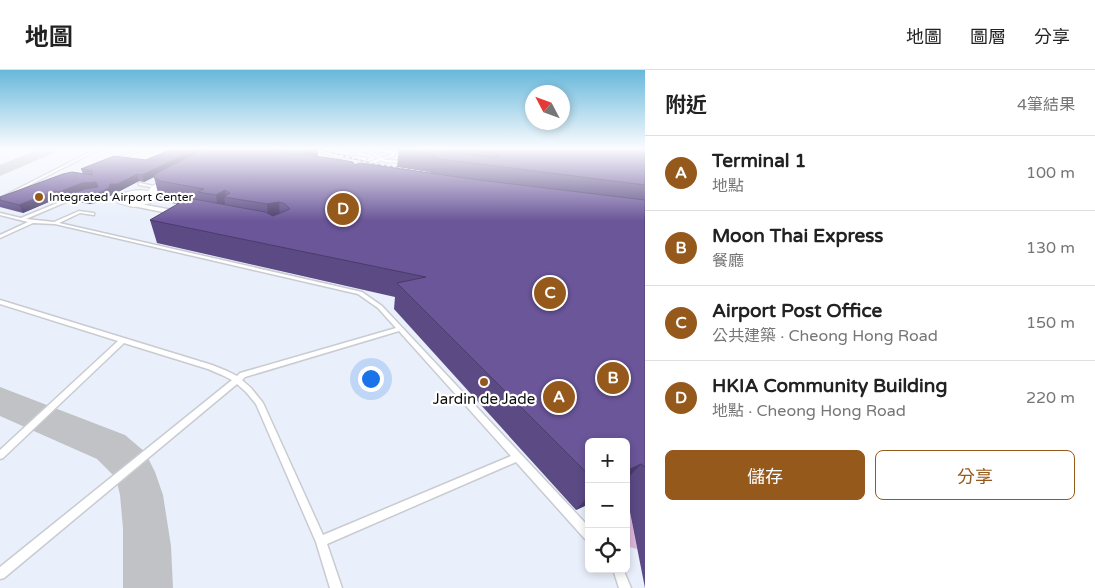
<!DOCTYPE html>
<html lang="zh-TW">
<meta charset="utf-8">
<style>
:root{--surface:#fff;--page:#f2f2f2;--text:#222;--muted:#767676;--line:#e0e0e0;--accent:#96591c}
body{margin:0;font-family:"Varela Round","Noto Sans TC",sans-serif;background:var(--page);color:var(--text)}
.controls{position:absolute;right:15px;bottom:15px;display:grid;overflow:hidden;border-radius:8px;box-shadow:0 2px 8px #0003}
.controls button{width:45px;height:45px;display:grid;place-items:center;padding:0;border:0;border-bottom:1px solid var(--line);background:var(--surface);color:var(--text);font:25px sans-serif}
.compass{position:absolute;left:525px;top:15px;width:45px;height:45px;border-radius:50%;background:var(--surface);box-shadow:0 2px 8px #0003;rotate:311deg}
.you{position:absolute;left:370px;top:308px;width:18px;height:18px;margin:-12px;border:4px solid #fff;border-radius:50%;background:#1a73e8;box-shadow:0 0 0 8px #1a73e833}
.badge{display:grid;place-items:center;width:32px;height:32px;border-radius:50%;background:var(--accent);color:#fff;font-size:16px;font-weight:700}
.pin{position:absolute;translate:-50% -50%;border:2px solid #fff;box-shadow:0 1px 5px #0006}
.list{margin:0;padding:0;list-style:none}
h2{display:flex;justify-content:space-between;align-items:center;height:65px;margin:0;padding:0 20px;font-size:21px}
h2 small{font-size:16px;font-weight:400;color:var(--muted)}
.list li{display:grid;grid-template-columns:32px 1fr auto;gap:15px;align-items:center;box-sizing:border-box;height:75px;padding:0 20px;border-top:1px solid var(--line)}
.list b{display:block;font-size:19px;white-space:nowrap}
.list p{margin:0;font-size:16px;white-space:nowrap;color:var(--muted)}
.list em{font-size:16px;font-style:normal;color:var(--muted)}
.actions{display:flex;gap:10px;padding:15px 20px}
.actions a{flex:1;padding:11px 0;border:1px solid var(--accent);border-radius:8px;text-align:center;font-size:18px;color:var(--accent)}
.actions .main{background:var(--accent);color:#fff}
.icon{flex:none;width:28px;height:28px;fill:none;stroke:currentColor;stroke-width:2;stroke-linecap:round;stroke-linejoin:round}
.map{position:relative;flex:none;width:645px;height:518px;overflow:hidden}
header{display:flex;align-items:center;gap:30px;box-sizing:border-box;height:70px;padding:0 25px;background:var(--surface);border-bottom:1px solid var(--line)}
header strong{font-size:24px}
nav{display:flex;gap:28px;margin-inline-start:auto;font-size:18px}
main{display:flex}
aside{flex:1;background:var(--surface)}
.map>svg:first-child{display:block}
.built{fill:#e9effb;fill-rule:evenodd}
.green{fill:#deb7dc}
.lines{fill:none;stroke-linecap:round;stroke-linejoin:round}
.taxiway{fill:#c0c2c6;fill-rule:evenodd}
.lane-casing{stroke:#c9cbd0;stroke-width:3}
.street-casing{stroke:#c9cbd0;stroke-width:3}
.secondary-casing{stroke:#c9cbd0;stroke-width:2}
.lane{fill:#fff;fill-rule:evenodd}
.street{fill:#fff;fill-rule:evenodd}
.secondary{fill:#fff;fill-rule:evenodd}
.rail{stroke:#8a8b8f;stroke-width:2;stroke-dasharray:3 3;stroke-linecap:butt}
.secondary-bridge-casing{stroke:#c9cbd0;stroke-width:11;stroke-linecap:butt}
.secondary-bridge{stroke:#fff;stroke-width:9}
.wall{fill:#5b4a84}
.shaded-wall{fill:#4a3c6b}
.building{fill:#6a5699;stroke:#4a3c6b}
.poi-dot{fill:#96591c;stroke:#fff;stroke-width:2}
.labels{text-anchor:middle;dominant-baseline:central;stroke-width:4.5;stroke-linejoin:round;paint-order:stroke}
.far-poi-label{font-size:12px;fill:#0e0e10;stroke:#fff;text-anchor:start}
.poi-label{font-size:15px;fill:#0e0e10;stroke:#fff}
</style>
<header>
<strong>地圖</strong>
<nav><a>地圖</a><a>圖層</a><a>分享</a></nav>
</header>
<main>
<div class="map">
<svg width="645" height="518" viewBox="0 0 645 518">
<rect width="100%" height="100%" fill="#f7f9fe"/>
<path class="built" d="M0,78h645v440h-645zM589,372h37v127h-37z"/>
<polygon class="green" points="626,430 628,432 637,479 626,476"/>
<g class="lines">
<g class="taxiway">
<polygon points="41,78 60,78 58,81 0,106 0,95"/>
<polygon points="0,317 125,365 145,382 155,402 163,425 171,476 173,518 123,518 123,458 120,425 116,408 97,389 0,346"/>
</g>
<g class="lane-casing">
<g id="lane">
<polygon points="98,78 102,78 0,130 0,128"/>
<polygon points="132,78 135,78 138,81 116,91 113,90 135,81"/>
<polygon points="309,78 314,78 337,85 367,88 355,99 353,98 362,89 337,87"/>
<polygon points="338,78 343,78 356,82 355,83"/>
<path d="M351,78c12,0 21,3 31,10l7,-2 4,-2 -27,-6h7l23,4 -2,4 -10,3 2,1 18,1 2,1 -2,1 -19,-1 -4,-2 -7,3 1,2 6,1v2l-8,-1 -2,-5 8,-4 -9,-5z"/>
<polygon points="140,113 153,116 151,117 139,115 139,113"/>
<polygon points="114,123 129,123 131,124 129,125 115,125 113,124"/>
<path d="M79,124l3,1 -56,24 28,3 25,-11 14,2h1v2l-14,-2 -21,10 303,69 20,14 207,221v13l-4,-1 -69,-77 -189,82 15,44h-12l-14,-46 -60,-138 -10,-12 -9,-8 -233,194 -4,1v-12l232,-187 -10,-5 -14,-6 -84,-26 -121,115 -3,1v-9l118,-109 -118,-37v-4l212,65 15,6 10,5 3,-3 156,-45 -18,-20 -20,-14 -303,-70 -22,-1 -33,15v-3l28,-13 -28,-7v-2l21,5zM399,261l112,125 -188,79 -60,-132 -12,-15 -9,-8 3,-3z"/>
<polygon points="613,499 623,499 631,518 619,518"/>
</g>
</g>
<g class="street-casing">
<polygon id="street" points="130,132 183,142 187,144 183,146 133,136 130,136"/>
</g>
<g class="secondary-casing">
<path id="secondary" d="M178,104l5,3 -2,2 -21,11 -9,13 -18,4 -15,-4 -1,-2c5,-11 21,-12 31,-10l4,-5zM140,126l4,1 -11,4 -5,-2z"/>
</g>
<use href="#lane" class="lane"/>
<use href="#street" class="street"/>
<use href="#secondary" class="secondary"/>
<polyline class="rail" points="314,78 374,94 444,104"/>
<g class="secondary-bridge-casing">
<polyline id="secondary-bridge" points="431,78 448,81"/>
</g>
<use href="#secondary-bridge" class="secondary-bridge"/>
</g>
<polygon class="wall" points="271,78 318,78 318,86 355,95 430,103 430,102 397,97 399,79 444,81 444,78 645,78 645,518 628,432 626,430 626,372 589,372 589,434 576,440 394,239 395,227 157,173 150,150 178,134 165,132 159,127 154,107 144,112 139,111 120,121 113,122 112,125 95,133 89,134 74,131 71,126 62,129 58,128 23,143 0,137 0,127 83,104 81,99 146,90 272,79"/>
<g class="shaded-wall">
<polygon points="199,78 213,78 144,112 142,105"/>
<polygon points="304,78 318,78 318,86 304,89"/>
<polygon points="137,104 139,111 120,121 113,122 112,125 95,133 89,134 86,127 110,114"/>
<polygon points="96,112 99,119 71,124 71,126 62,129 59,122 82,113"/>
<polygon points="225,120 226,127 224,127 227,142 219,147 216,125"/>
<polygon points="54,121 58,128 23,143 19,135"/>
<polygon points="279,132 280,154 269,156 267,134"/>
<polygon points="641,394 626,410 626,401"/>
<polygon points="589,425 589,434 576,440"/>
</g>
<g class="building">
<polygon points="174,78 199,78 142,105 137,104 118,114 110,114 109,118 92,126 86,127 71,124 85,119 98,117 96,112 82,113 59,122 54,121 19,135 0,130 0,127 63,104 72,102 92,105 92,101 81,99 114,86 146,90"/>
<polygon points="206,78 266,78 279,80 293,85 302,84 342,90 353,92 355,95 360,93 479,110 645,130 645,397 641,394 626,401 626,372 589,372 589,405 397,213 426,207 150,150 188,128 265,142 273,146 290,139 285,134 279,132 267,134 224,127 230,123 225,120 216,125 198,122 204,119 160,111 154,107 155,104"/>
<polygon points="400,78 419,78 496,88 500,86 498,84 454,78 645,78 645,115 433,88 436,86 434,84 399,79"/>
</g>
<linearGradient id="sky" x2="0" y2="1"><stop stop-color="#67b8db"/><stop offset="0.52" stop-color="#fbfcff"/><stop offset="1" stop-color="#fbfcff" stop-opacity="0"/></linearGradient>
<rect width="645" height="151" fill="url(#sky)"/>
<g class="poi-dot">
<circle cx="39" cy="127" r="5"/>
<circle cx="484" cy="312" r="5"/>
</g>
<g class="labels">
<g class="far-poi-label">
<text x="49" y="127">Integrated Airport Center</text>
</g>
<g class="poi-label">
<text x="484" y="329">Jardin de Jade</text>
</g>
</g>
</svg>
<div class="controls">
<button>+</button>
<button>−</button>
<button><svg class="icon" aria-label="locate" viewBox="0 0 24 24"><circle cx="12" cy="12" r="6"/><path d="M12 2v4M12 18v4M2 12h4M18 12h4"/></svg></button>
</div>
<svg class="compass" viewBox="-18 -18 36 36"><path d="M0-13l5 13h-10z" fill="#e53935"/><path d="M0 13l5-13h-10z" fill="#767676"/></svg>
<div class="you"></div>
<div class="pin badge" style="left:559px;top:327px">A</div>
<div class="pin badge" style="left:613px;top:308px">B</div>
<div class="pin badge" style="left:550px;top:223px">C</div>
<div class="pin badge" style="left:343px;top:139px">D</div>
</div>
<aside>
<h2>附近<small>4筆結果</small></h2>
<ul class="list">
<li><span class="badge">A</span><div><b>Terminal 1</b><p>地點</p></div><em>100 m</em></li>
<li><span class="badge">B</span><div><b>Moon Thai Express</b><p>餐廳</p></div><em>130 m</em></li>
<li><span class="badge">C</span><div><b>Airport Post Office</b><p>公共建築 · Cheong Hong Road</p></div><em>150 m</em></li>
<li><span class="badge">D</span><div><b>HKIA Community Building</b><p>地點 · Cheong Hong Road</p></div><em>220 m</em></li>
</ul>
<div class="actions"><a class="main">儲存</a><a>分享</a></div>
</aside>
</main>
